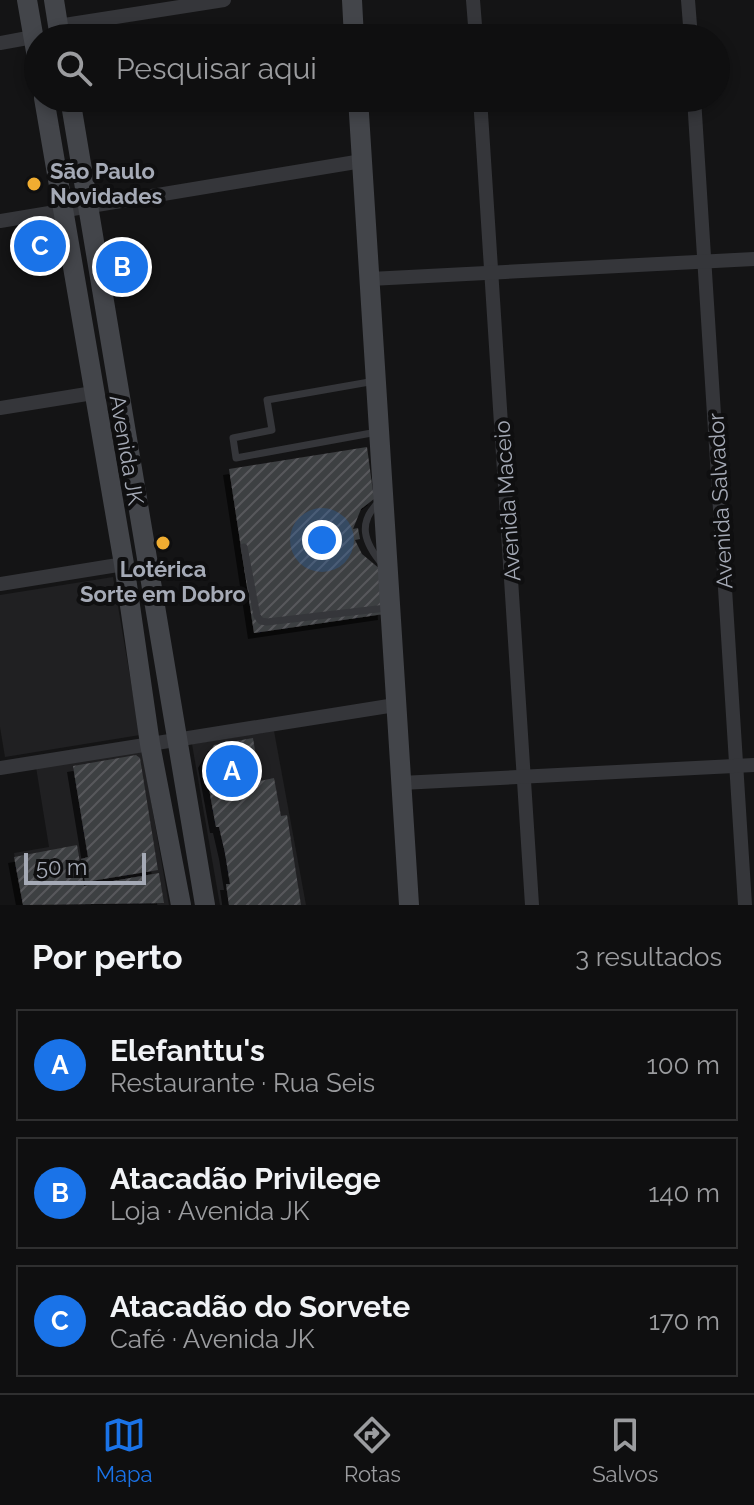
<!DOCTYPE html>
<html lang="pt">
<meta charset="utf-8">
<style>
:root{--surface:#0f0f10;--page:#1d1d1e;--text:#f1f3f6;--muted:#9b9c9f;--line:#2f2f30;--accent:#1a73e8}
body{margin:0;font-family:Raleway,sans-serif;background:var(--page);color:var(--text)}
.scale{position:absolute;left:24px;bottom:20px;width:122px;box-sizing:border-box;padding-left:8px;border:4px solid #a5aab6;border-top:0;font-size:22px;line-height:28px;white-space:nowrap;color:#a5aab6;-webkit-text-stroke:6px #0f0f10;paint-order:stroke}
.you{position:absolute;left:322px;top:540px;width:28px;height:28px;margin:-20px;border:6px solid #fff;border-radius:50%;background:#1a73e8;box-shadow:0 0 0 12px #1a73e833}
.badge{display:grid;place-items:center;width:52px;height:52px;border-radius:50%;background:var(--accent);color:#fff;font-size:26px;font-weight:700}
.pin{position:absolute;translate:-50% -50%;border:4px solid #fff;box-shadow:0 2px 8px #0006}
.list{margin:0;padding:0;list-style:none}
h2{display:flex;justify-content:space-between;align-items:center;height:104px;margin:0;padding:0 32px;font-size:34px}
h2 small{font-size:26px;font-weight:400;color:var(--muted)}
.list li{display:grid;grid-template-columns:52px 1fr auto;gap:24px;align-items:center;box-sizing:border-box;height:112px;margin:0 16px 16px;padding:0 16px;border:2px solid var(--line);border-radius:0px}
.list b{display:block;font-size:30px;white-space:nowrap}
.list p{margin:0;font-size:26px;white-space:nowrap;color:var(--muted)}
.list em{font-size:26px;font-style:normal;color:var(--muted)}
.icon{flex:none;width:44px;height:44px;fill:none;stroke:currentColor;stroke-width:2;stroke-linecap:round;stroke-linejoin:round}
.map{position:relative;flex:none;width:754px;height:905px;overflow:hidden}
.search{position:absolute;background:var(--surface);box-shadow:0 4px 12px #0003;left:24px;right:24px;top:24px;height:88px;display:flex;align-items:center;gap:20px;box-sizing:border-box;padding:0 28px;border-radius:44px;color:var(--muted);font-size:30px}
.sheet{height:488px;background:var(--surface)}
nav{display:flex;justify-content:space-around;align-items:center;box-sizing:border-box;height:112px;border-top:2px solid var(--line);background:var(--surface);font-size:22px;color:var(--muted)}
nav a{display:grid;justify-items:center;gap:4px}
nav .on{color:var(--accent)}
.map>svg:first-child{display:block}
.built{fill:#202022}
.building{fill:url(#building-hatch);filter:url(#shadow)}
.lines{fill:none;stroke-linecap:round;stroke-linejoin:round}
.lane{stroke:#35363a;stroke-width:7}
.street{stroke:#35363a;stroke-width:14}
.secondary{stroke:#43454a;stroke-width:20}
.poi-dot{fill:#f0ad31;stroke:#0f0f10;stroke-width:3}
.labels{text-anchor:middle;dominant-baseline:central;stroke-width:8;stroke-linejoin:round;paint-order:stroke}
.poi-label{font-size:22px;font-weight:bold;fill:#a5aab6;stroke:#0f0f10;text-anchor:start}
.street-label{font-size:22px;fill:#a5aab6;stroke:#0f0f10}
</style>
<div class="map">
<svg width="754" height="905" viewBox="0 0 754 905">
<defs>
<pattern id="building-hatch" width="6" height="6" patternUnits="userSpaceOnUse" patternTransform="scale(2)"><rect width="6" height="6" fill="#3e3f42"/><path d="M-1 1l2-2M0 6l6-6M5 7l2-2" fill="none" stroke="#57585b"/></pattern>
<filter id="shadow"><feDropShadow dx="-6" dy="6" stdDeviation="0" flood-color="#0009"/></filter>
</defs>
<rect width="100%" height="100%" fill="#141415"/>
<g class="built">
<polygon points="113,577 140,735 5,757 0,727 0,595"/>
<polygon points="274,731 306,905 220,905 192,744"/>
<polygon points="142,749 169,905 23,905 14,853 49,847 36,767"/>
</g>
<g class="building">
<polygon points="367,447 374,499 361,509 353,529 358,528 360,539 355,540 362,554 380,569 384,614 254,633 229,469"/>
<polygon points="253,738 260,781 274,778 281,816 287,815 301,905 229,905 226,884 230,884 225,853 219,827 216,827 204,762 214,745"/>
<polygon points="136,755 140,758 158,870 85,882 81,859 88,857 73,766"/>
<polygon points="77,845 84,886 159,873 164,903 23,905 14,857"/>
</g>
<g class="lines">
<g class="lane">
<polyline points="375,381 267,400 272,430 233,438 236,458 377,432"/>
<path d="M381,500c-25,22 -17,43 2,65"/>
<polyline points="244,547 257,616 261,621 267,622 386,608"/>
</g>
<g class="street">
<polyline points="473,0 476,38"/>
<polyline points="688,0 691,38"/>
<polyline points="58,26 224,0"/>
<polyline points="0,43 33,37"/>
<polyline points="480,98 532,905"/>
<polyline points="694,98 745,905"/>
<polyline points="0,221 362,161"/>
<polyline points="370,279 754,259"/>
<polyline points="0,408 93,393"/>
<polyline points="0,584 124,564"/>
<polyline points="0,768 395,705"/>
<polyline points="401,783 754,765"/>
</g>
<g class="secondary">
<polyline points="27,0 38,63"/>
<polyline points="54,0 60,38"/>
<polyline points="352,0 354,38"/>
<polyline points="44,98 124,564 150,744 181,905"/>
<polyline points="70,98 205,905"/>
<polyline points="358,98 409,905"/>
</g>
</g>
<g class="poi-dot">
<circle cx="34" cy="184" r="8"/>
<circle cx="163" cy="543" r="8"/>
</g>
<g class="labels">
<g class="poi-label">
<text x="50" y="171">São Paulo<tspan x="50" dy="25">Novidades</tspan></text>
<text x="163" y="569" text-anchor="middle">Lotérica<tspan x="163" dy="25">Sorte em Dobro</tspan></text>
</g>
<g class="street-label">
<text transform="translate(127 450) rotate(80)">Avenida JK</text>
<text transform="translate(507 501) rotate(-94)">Avenida Maceio</text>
<text transform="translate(720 501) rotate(-93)">Avenida Salvador</text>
</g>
</g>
</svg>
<div class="scale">50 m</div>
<div class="you"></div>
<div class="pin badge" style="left:232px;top:771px">A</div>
<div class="pin badge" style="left:122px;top:267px">B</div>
<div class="pin badge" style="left:40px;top:246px">C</div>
<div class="search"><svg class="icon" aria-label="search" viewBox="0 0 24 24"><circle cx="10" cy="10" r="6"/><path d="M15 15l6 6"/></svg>Pesquisar aqui</div>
</div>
<section class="sheet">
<h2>Por perto<small>3 resultados</small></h2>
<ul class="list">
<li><span class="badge">A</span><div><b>Elefanttu's</b><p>Restaurante · Rua Seis</p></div><em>100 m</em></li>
<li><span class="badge">B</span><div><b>Atacadão Privilege</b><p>Loja · Avenida JK</p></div><em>140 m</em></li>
<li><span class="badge">C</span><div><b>Atacadão do Sorvete</b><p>Café · Avenida JK</p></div><em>170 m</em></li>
</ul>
</section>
<nav>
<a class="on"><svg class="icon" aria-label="map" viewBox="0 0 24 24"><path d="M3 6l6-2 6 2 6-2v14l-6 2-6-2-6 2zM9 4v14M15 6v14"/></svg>Mapa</a>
<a><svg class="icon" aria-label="directions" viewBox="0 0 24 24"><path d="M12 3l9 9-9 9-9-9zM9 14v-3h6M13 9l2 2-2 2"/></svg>Rotas</a>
<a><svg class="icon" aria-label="saved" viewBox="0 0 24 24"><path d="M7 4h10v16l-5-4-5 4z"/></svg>Salvos</a>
</nav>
